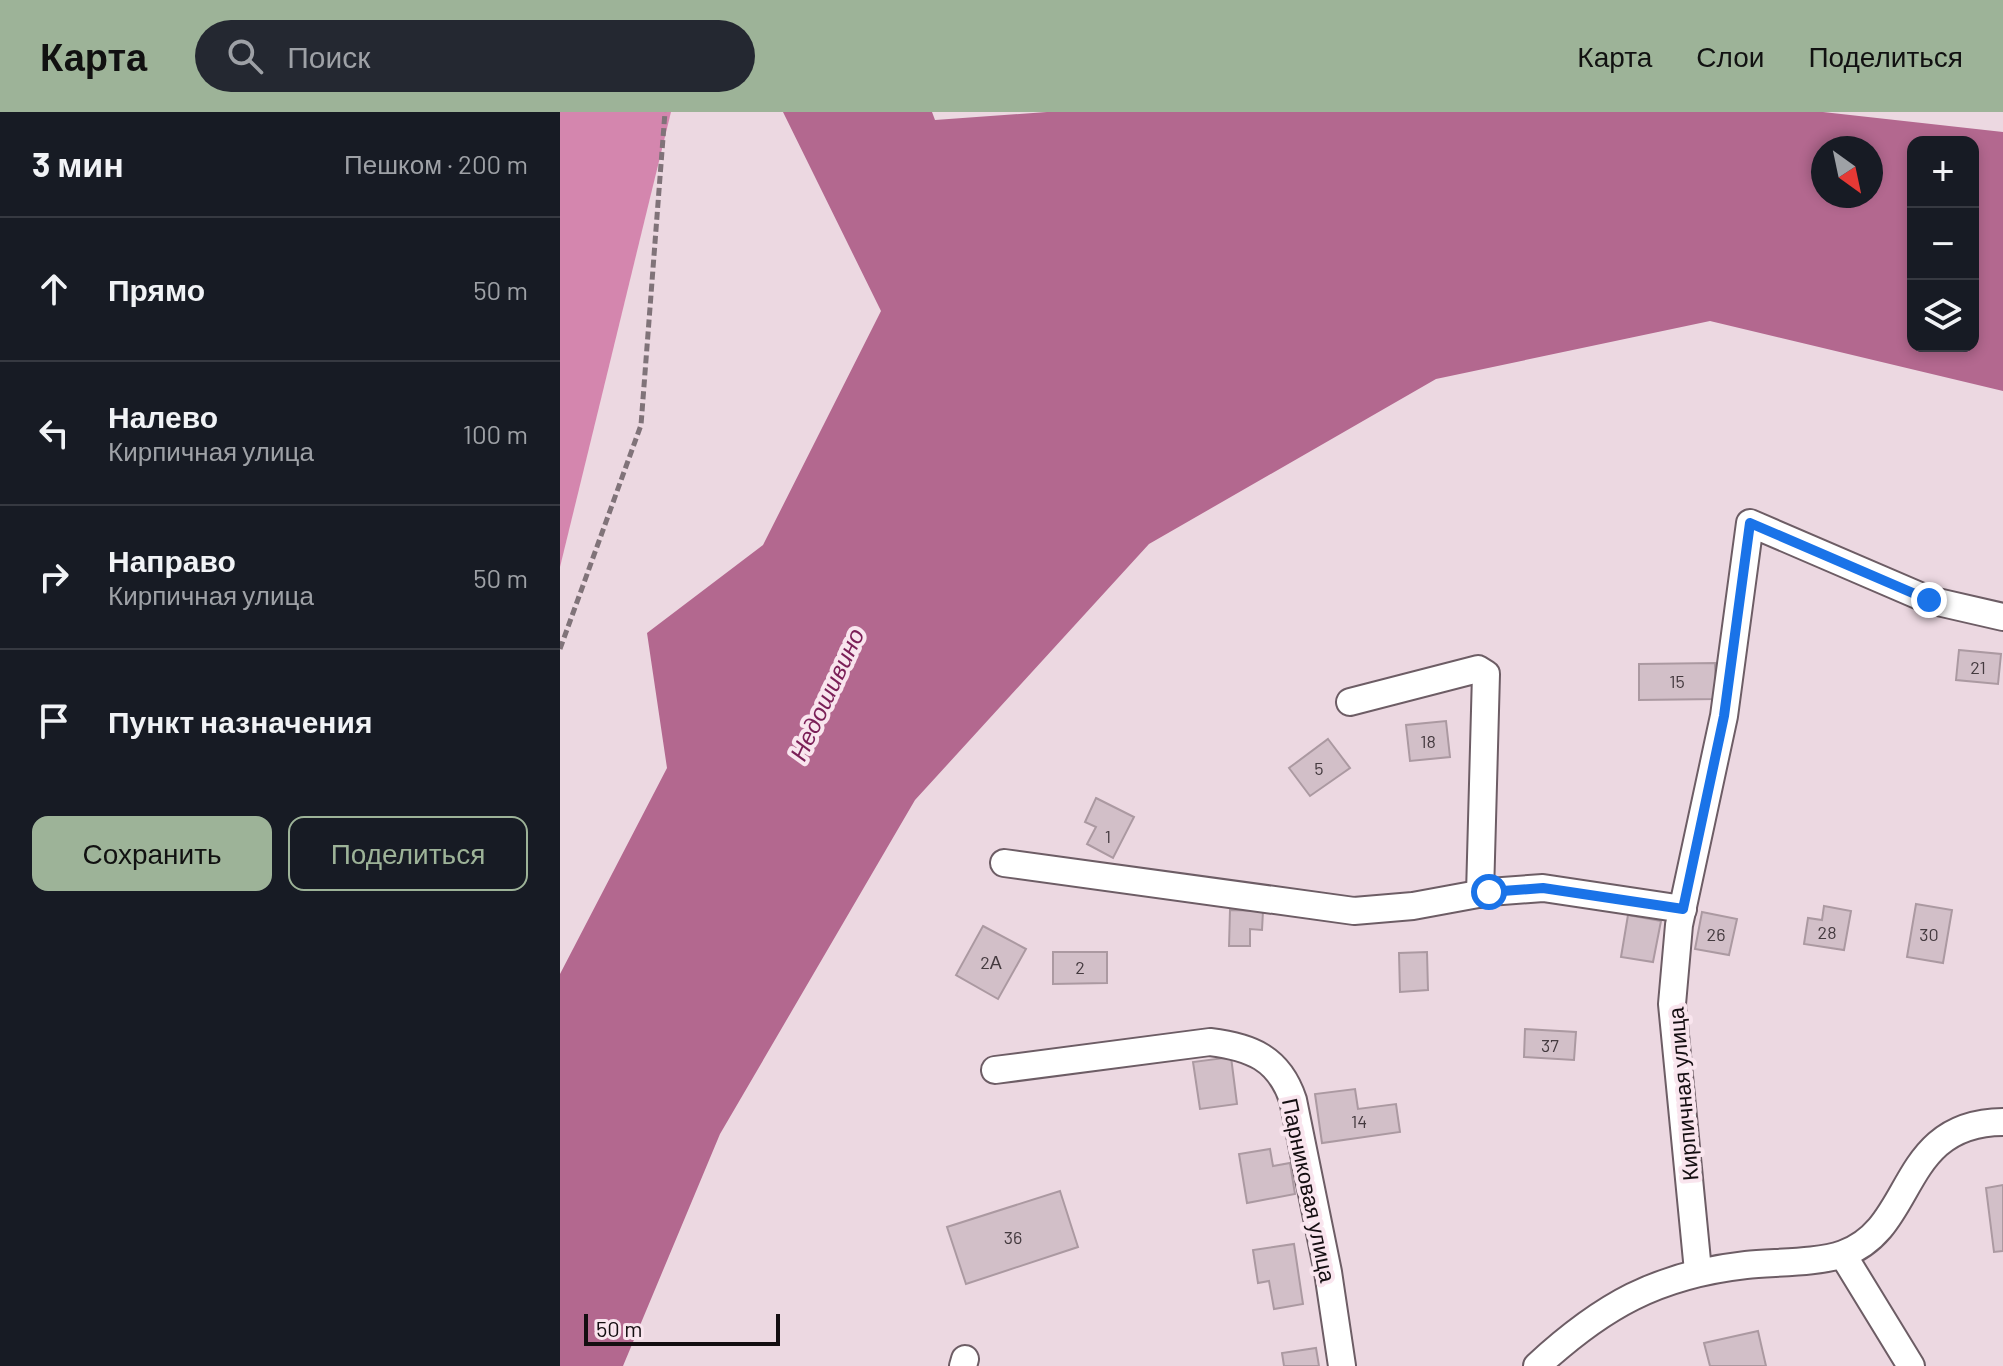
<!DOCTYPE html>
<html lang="ru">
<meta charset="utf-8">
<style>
:root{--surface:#171b24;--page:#242831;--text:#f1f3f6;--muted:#9ea1a6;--line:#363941;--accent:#9db398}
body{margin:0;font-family:Barlow,sans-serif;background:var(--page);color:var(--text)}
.controls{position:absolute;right:24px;top:24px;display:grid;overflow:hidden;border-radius:16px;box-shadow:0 4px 12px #0003}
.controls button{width:72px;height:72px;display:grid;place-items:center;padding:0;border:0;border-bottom:2px solid var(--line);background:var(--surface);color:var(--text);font:40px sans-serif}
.compass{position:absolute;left:1251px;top:24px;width:72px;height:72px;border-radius:50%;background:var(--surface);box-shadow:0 4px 12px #0003;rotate:147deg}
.scale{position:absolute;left:24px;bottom:20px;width:196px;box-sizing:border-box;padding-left:8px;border:4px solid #140e11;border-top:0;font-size:22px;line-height:28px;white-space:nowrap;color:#140e11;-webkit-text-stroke:6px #f9e5ee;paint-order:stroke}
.stop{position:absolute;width:24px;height:24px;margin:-18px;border:6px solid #1a73e8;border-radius:50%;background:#fff}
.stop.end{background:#1a73e8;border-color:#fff;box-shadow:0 2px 8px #0008}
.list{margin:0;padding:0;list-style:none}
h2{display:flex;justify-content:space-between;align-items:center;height:104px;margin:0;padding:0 32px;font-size:34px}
h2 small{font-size:26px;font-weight:400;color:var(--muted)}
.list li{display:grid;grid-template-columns:52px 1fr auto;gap:24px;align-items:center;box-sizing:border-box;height:144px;padding:0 32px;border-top:2px solid var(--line)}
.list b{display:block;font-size:30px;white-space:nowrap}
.list p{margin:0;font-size:26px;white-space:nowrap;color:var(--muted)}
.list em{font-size:26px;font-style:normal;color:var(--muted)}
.actions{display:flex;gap:16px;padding:24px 32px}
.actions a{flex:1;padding:18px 0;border:2px solid var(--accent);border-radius:16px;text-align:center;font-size:28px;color:var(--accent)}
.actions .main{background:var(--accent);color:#111}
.icon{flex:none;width:44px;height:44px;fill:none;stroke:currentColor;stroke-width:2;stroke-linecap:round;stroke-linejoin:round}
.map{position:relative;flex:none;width:1443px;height:1254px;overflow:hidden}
header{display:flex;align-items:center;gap:48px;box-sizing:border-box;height:112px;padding:0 40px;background:var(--accent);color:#111}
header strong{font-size:38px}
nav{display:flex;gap:44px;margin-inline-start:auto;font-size:28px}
.search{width:560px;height:72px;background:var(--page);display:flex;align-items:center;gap:20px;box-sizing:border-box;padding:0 28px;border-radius:44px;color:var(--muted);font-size:30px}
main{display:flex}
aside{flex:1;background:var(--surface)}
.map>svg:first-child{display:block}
.forest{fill:#d486ae}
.water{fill:#b3688f;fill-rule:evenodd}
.building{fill:#d2bfc8;stroke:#ab99a1;stroke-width:2}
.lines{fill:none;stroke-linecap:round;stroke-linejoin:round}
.minor-casing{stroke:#6d5d65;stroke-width:30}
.path{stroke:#807379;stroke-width:5;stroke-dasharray:8 4;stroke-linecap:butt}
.minor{stroke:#fff;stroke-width:26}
.route{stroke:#1a73e8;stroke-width:10}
.labels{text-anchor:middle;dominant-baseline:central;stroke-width:8;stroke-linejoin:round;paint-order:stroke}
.number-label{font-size:18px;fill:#443a3f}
.street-label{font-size:22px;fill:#140e11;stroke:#f9e5ee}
.water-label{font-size:24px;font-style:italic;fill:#7b1f57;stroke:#f9e5ee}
</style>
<header>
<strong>Карта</strong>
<div class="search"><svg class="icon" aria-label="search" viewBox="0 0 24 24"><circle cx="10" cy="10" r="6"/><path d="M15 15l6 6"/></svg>Поиск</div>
<nav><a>Карта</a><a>Слои</a><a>Поделиться</a></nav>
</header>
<main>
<aside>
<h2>3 мин<small>Пешком · 200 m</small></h2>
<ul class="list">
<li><svg class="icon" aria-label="ahead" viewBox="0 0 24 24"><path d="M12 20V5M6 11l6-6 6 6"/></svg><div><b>Прямо</b></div><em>50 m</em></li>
<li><svg class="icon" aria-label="left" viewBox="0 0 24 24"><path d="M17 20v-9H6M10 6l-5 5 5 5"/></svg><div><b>Налево</b><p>Кирпичная улица</p></div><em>100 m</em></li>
<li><svg class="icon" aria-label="right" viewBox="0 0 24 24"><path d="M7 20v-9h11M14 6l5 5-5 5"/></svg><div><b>Направо</b><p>Кирпичная улица</p></div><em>50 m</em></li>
<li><svg class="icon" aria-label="arrive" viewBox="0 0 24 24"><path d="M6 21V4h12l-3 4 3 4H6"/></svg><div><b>Пункт назначения</b></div></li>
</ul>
<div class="actions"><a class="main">Сохранить</a><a>Поделиться</a></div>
</aside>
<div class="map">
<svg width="1443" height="1254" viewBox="0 0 1443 1254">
<rect width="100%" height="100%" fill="#ecd8e1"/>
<polygon class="forest" points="0,0 111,0 0,455"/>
<path class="water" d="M223,0h149l3,8 112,-8h776l180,20v259l-293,-70 -274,58 -287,165 -234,256 -195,334 -97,232h-63v-392l107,-206 -20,-135 116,-88 118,-234zM1353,30h60v204h-60zM1263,36h48v48h-48z"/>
<g class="building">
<polygon points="1399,538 1441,542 1438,572 1396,568"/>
<polygon points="1155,551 1156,587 1079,588 1079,552"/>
<polygon points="886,609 890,645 850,649 846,613"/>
<polygon points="768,627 790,656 750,684 729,656"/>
<polygon points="536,686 574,705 553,746 527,732 536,715 525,710"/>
<polygon points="1356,792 1392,798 1383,851 1347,845"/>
<polygon points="1264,794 1291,799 1284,838 1244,832 1248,806 1262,808"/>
<polygon points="670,798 703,799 702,818 690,817 690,834 669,834"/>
<polygon points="1142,800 1177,807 1169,843 1135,837"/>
<polygon points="1068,803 1101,809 1093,850 1061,845"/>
<polygon points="423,814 466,837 438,887 396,863"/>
<polygon points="493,840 547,840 547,871 493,872"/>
<polygon points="867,840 868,878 840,880 839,841"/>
<polygon points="965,917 1016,920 1014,948 964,945"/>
<polygon points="671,945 677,992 640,997 633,950"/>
<polygon points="795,977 798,997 836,992 840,1020 762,1031 755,982"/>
<polygon points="710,1037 713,1054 730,1051 735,1082 687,1091 679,1042"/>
<polygon points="1443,1073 1443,1139 1434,1140 1426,1076"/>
<polygon points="500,1079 518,1135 406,1172 387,1115"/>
<polygon points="734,1132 743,1192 714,1197 709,1169 698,1171 693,1138"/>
<polygon points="1198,1219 1206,1254 1150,1254 1144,1231"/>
<polygon points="756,1236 759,1254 724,1254 722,1241"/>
</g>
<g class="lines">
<g class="minor-casing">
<g id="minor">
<polyline points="790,590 918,557 926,562 920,782"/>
<polyline points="444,751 794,799 853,794 929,780 983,776 1123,797"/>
<path d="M435,958l215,-28c41,5 69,16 83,58l35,172 14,94"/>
<polyline points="1283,1143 1351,1254"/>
<polyline points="1138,1159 1112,892 1119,813 1164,604 1190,411 1369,488 1443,505"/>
<polyline points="403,1254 405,1247"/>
<path d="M977,1254c65,-60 120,-91 209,-101 27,-3 72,-2 97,-11 74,-26 54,-131 160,-132"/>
</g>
</g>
<polyline class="path" points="0,537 81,313 105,0"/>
<use href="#minor" class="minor"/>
</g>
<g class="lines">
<polyline class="route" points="929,780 983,776 1123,797 1164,604 1190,411 1369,488"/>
</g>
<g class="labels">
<g class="number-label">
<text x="1418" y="555">21</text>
<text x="1117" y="569">15</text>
<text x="868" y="629">18</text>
<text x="759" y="656">5</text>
<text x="548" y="724">1</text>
<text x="1267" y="820">28</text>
<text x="1156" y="822">26</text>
<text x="1369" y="822">30</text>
<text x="431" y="850">2А</text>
<text x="520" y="855">2</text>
<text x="990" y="933">37</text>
<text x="799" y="1009">14</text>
<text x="453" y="1125">36</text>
</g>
<g class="street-label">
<text transform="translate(1122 982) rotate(-95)">Кирпичная улица</text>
<text transform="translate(750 1078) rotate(78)">Парниковая улица</text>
</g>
<g class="water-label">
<text transform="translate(266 582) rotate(-65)">Недошивино</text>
</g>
</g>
</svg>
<div class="controls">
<button>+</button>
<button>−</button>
<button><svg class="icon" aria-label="layers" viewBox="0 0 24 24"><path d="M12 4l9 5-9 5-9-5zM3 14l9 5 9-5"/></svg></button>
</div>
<svg class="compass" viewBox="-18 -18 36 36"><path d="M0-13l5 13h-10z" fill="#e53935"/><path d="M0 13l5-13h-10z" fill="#9ea1a6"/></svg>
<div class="scale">50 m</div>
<div class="stop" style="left:929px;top:780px"></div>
<div class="stop end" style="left:1369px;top:488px"></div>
</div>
</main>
